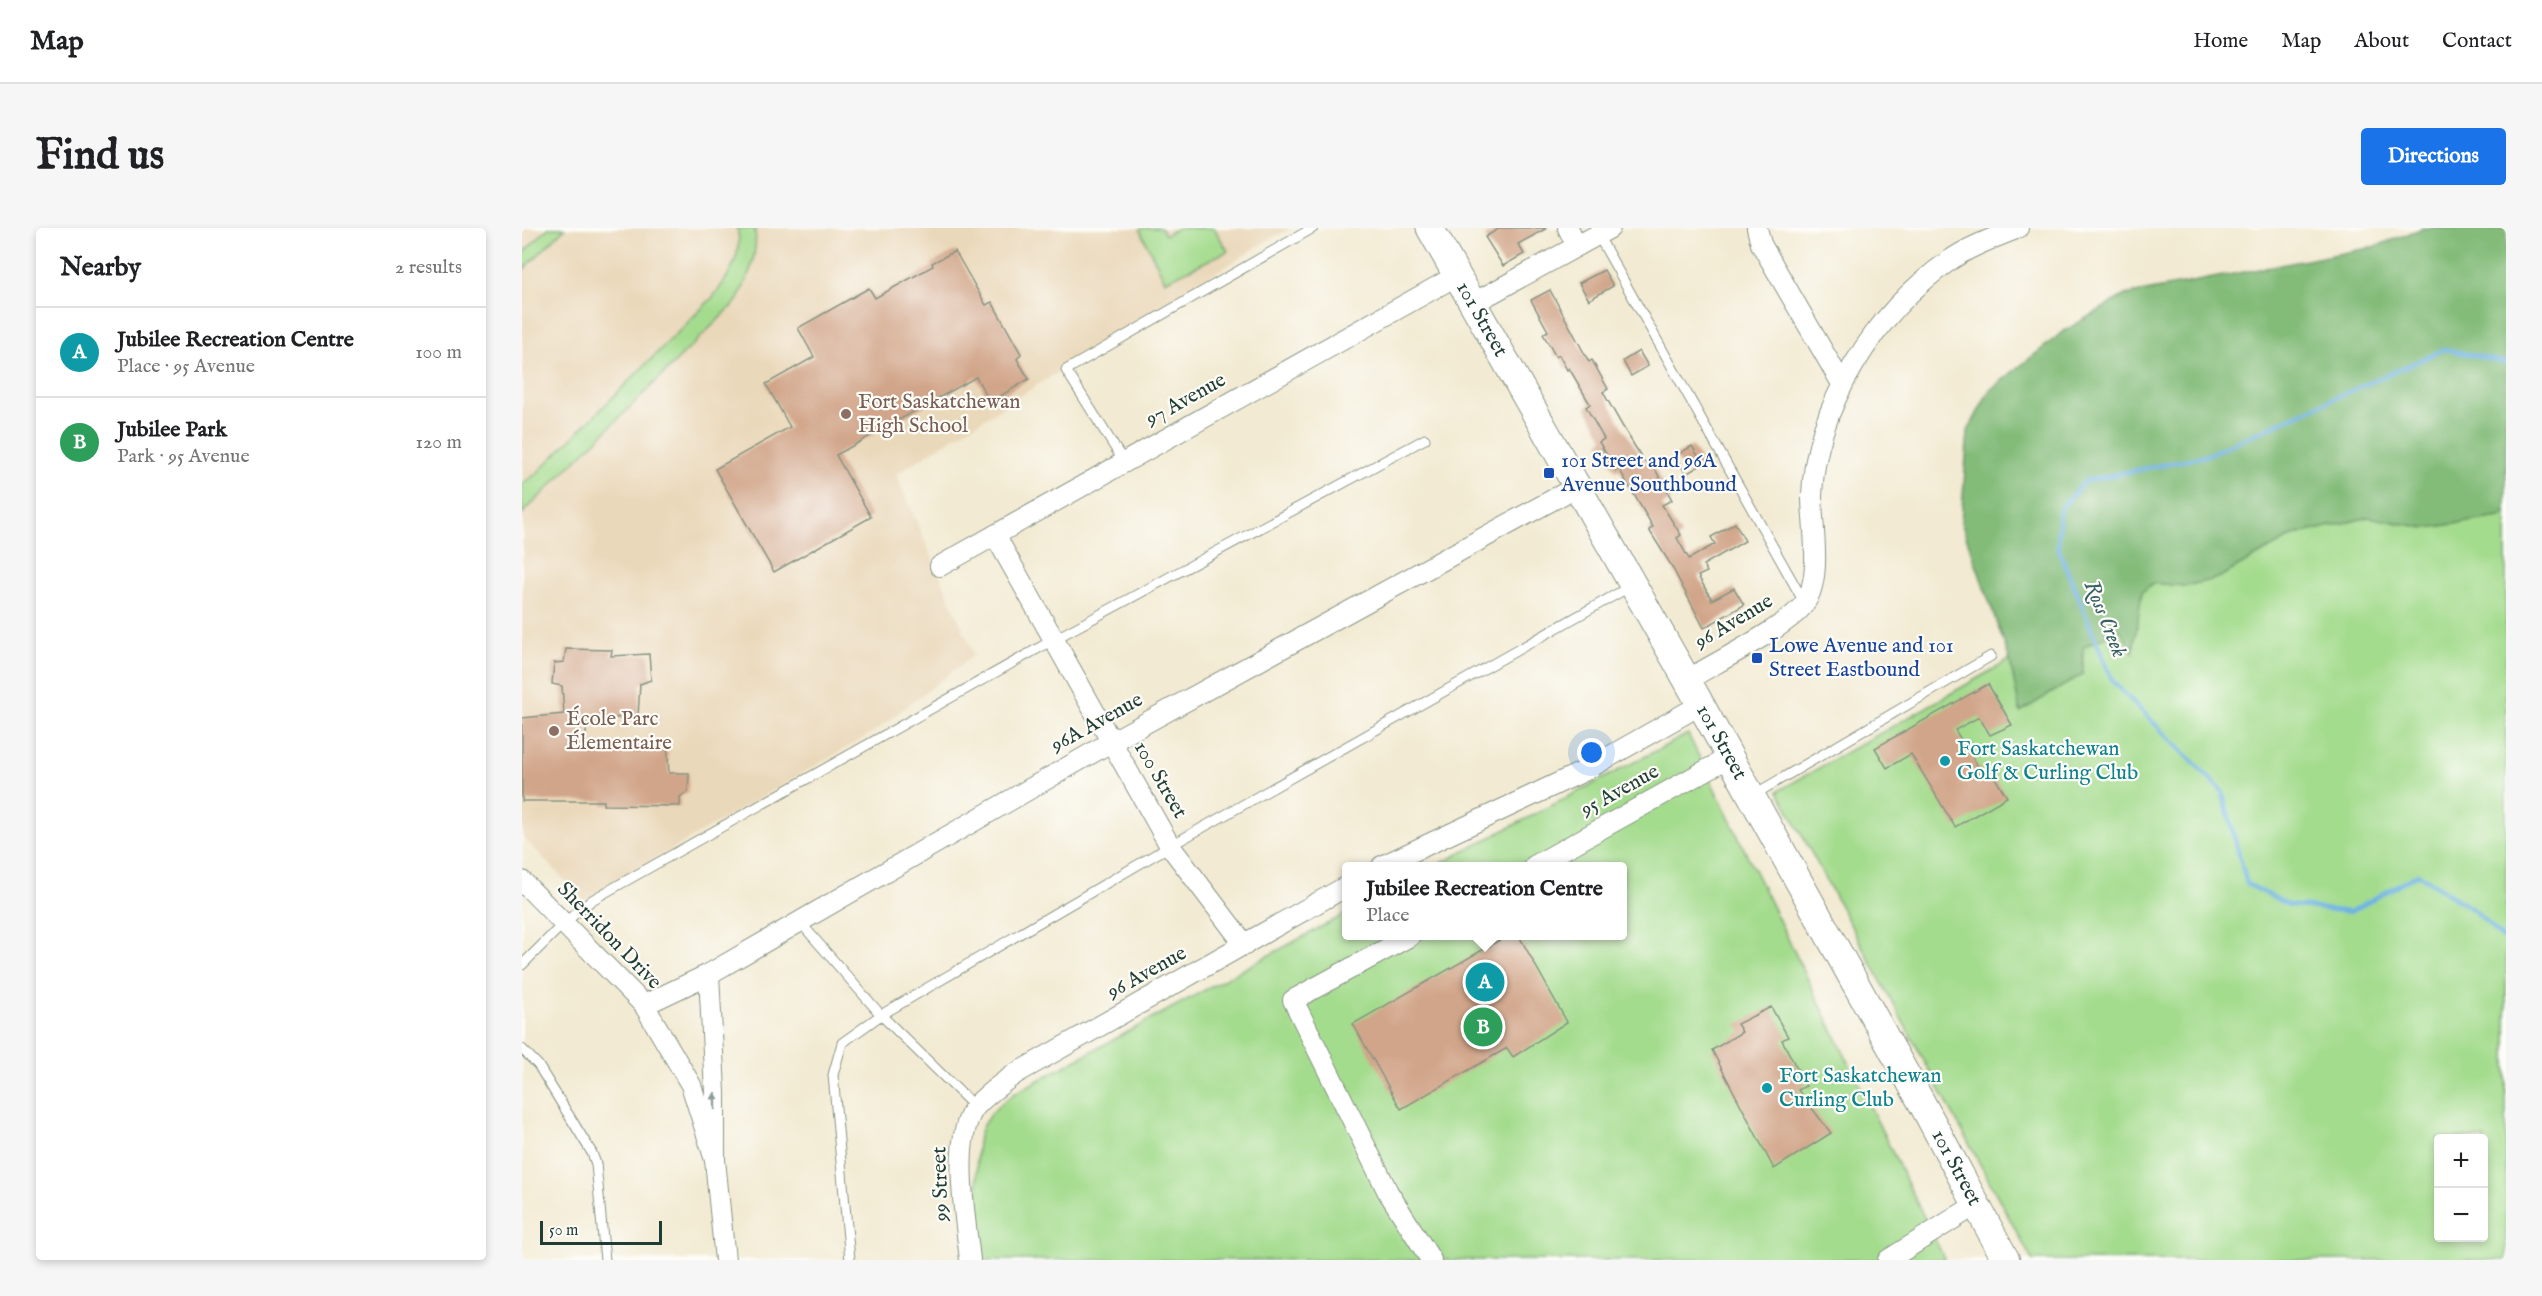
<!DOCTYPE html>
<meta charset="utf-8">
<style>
:root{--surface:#fff;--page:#f6f6f6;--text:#202124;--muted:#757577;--line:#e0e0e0;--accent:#1a73e8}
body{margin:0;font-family:"IM FELL English",serif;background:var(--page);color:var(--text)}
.controls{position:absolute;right:18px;bottom:18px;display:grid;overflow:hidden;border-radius:6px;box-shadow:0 3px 9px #0003}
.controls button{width:54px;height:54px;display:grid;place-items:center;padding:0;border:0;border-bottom:2px solid var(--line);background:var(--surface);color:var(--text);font:30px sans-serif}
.scale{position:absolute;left:18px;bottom:15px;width:122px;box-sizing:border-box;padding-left:6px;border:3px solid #1f3d34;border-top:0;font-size:16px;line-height:21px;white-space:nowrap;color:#1f3d34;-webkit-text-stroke:4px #fdfcf7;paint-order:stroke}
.you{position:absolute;left:1070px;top:525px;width:21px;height:21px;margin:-15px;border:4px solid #fff;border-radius:50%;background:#1a73e8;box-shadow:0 0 0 9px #1a73e833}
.badge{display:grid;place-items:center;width:39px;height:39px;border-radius:50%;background:var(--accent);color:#fff;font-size:20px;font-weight:700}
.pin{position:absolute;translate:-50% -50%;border:3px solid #fff;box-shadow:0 2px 6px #0006}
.popup{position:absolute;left:820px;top:634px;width:285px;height:78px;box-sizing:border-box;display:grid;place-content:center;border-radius:6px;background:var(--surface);filter:drop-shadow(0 2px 4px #0005);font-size:20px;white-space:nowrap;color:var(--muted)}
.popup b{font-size:22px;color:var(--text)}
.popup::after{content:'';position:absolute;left:50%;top:100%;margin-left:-12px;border:12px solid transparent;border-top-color:var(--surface)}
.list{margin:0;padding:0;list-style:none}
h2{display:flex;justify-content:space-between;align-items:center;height:78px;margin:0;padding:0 24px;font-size:26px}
h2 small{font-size:20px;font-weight:400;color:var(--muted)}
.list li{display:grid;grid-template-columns:39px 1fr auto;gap:18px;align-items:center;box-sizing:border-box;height:90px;padding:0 24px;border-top:2px solid var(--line)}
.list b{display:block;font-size:22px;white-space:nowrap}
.list p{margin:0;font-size:20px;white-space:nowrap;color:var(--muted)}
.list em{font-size:20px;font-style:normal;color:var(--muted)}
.map{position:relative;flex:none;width:1984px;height:1032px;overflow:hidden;border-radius:6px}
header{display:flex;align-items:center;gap:36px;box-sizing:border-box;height:84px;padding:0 30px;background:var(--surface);border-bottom:2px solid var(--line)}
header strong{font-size:28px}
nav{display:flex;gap:33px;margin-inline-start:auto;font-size:21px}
.intro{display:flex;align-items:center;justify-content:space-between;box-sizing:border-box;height:144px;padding:0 36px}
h1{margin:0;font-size:42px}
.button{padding:15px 27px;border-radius:6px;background:var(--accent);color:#fff;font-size:21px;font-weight:700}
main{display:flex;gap:36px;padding:0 36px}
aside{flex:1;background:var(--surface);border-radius:6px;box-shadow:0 3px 9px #0003}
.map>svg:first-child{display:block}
.built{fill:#ead8ba}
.green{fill:#a4dc8e;stroke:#628c61;stroke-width:1.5;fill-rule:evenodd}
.forest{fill:#83bc79;stroke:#517c56;stroke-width:1.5}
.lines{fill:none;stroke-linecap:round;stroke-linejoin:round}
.stream{stroke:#6eb2e3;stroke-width:4.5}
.building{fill:#d1a589}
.lane-casing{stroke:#889483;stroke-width:11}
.street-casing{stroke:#889483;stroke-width:22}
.secondary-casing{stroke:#889483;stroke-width:29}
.lane{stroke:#fff;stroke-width:9}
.street{stroke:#fff;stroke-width:20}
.secondary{stroke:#fff;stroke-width:27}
.oneway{fill:#8f9e9a}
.education-dot{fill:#8d6e63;stroke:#fdfcf7;stroke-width:2}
.transit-dot{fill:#1a4fb4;stroke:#fdfcf7;stroke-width:2}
.culture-dot{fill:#0f9aa8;stroke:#fdfcf7;stroke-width:2}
.labels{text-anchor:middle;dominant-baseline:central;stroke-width:4.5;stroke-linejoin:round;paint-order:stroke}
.street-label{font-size:21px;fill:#1f3d34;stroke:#fdfcf7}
.education-label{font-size:21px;fill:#785e54;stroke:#fdfcf7;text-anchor:start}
.transit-label{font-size:21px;fill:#164399;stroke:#fdfcf7;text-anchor:start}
.culture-label{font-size:21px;fill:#0d838f;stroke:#fdfcf7;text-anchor:start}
.water-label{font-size:22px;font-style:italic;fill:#376069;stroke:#fdfcf7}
</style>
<header>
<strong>Map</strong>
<nav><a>Home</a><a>Map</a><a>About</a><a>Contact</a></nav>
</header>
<div class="intro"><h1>Find us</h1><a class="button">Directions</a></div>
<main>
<aside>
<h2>Nearby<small>2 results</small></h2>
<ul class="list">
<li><span class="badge" style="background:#0f9aa8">A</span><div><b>Jubilee Recreation Centre</b><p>Place · 95 Avenue</p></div><em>100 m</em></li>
<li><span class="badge" style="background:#2e9e5b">B</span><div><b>Jubilee Park</b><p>Park · 95 Avenue</p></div><em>120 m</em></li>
</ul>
</aside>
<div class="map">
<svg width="1984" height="1032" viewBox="0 0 1984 1032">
<rect width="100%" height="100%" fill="#fdfcf7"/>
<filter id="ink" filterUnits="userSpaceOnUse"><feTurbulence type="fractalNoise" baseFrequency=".0167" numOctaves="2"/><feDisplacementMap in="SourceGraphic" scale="12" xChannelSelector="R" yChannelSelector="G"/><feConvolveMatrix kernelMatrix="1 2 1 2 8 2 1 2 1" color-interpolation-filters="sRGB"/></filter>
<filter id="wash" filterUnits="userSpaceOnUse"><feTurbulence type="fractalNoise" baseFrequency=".008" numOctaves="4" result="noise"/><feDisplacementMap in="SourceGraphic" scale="24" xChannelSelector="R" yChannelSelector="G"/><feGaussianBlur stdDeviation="1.35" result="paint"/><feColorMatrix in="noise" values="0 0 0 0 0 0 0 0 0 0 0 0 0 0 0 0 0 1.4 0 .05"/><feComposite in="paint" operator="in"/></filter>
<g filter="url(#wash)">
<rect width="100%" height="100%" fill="#f2ead2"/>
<polygon class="built" points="0,0 769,0 741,15 374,246 452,427 350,505 62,672 0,608"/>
<g class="green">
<polygon points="26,0 43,0 0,43 0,26"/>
<path d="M215,0h18c3,26 -6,49 -18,73l-215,213v-30l14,-10 177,-177c15,-19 31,-44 24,-69z"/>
<polygon points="621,0 639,0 643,7 656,0 692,0 706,23 643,53 618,2"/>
<path d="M1984,284v748h-474l-254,-469 232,-131 11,51 61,-37v-27l38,-18 13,22 9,-59 11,-9 33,3 32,-8 76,-43 75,-18 57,11 74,-11zM1916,910h46v100h-46z"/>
<path d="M1166,506l257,526h-961c-2,-31 -15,-110 -1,-135 8,-14 19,-23 32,-32l332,-180v23h276v-70h-187z"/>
</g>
<polygon class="forest" points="1901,0 1984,0 1984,284 1978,289 1904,300 1847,289 1772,307 1696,350 1664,358 1631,355 1620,364 1611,424 1598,401 1561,419 1561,446 1498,484 1488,432 1439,294 1446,203 1467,163 1542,103 1603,67 1852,19"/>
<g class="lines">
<polyline class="stream" points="1984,135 1923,121 1683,228 1563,253 1538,281 1536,320 1591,454 1700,563 1725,656 1767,677 1828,684 1896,646 1953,683 1984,713"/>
</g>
<g id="blocks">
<g class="building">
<polygon points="978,0 1025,0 996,16 1002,26 981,38 963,9"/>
<polygon points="433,23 464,77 470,74 499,126 495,131 507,151 468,174 454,149 314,227 349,289 252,344 193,241 268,199 244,156 292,129 276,100 347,60 353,70 411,38 410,35"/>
<polygon points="1082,42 1091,58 1067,72 1057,55"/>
<polygon points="1028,62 1067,134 1070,132 1086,161 1081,164 1101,199 1123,235 1128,232 1150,272 1140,277 1159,307 1155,310 1167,331 1193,316 1189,309 1213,295 1223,313 1181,337 1185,344 1176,348 1190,372 1212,360 1222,377 1182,400 1149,337 1127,302 1131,299 1097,241 1094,243 1077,214 1082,211 1064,179 1068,176 1047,140 1045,142 1037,127 1034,129 1021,106 1026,103 1009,72"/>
<polygon points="1117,123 1126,138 1109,148 1101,133"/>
<polygon points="1170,218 1181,236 1164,246 1153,228"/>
<polygon points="44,421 90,422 89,428 127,426 129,452 118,456 116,489 65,491 63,518 145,515 147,545 167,545 166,564 158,569 158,578 81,577 82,573 0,573 0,490 42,486 40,458 30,456 32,435 42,434"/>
<polygon points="1466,456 1490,497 1468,507 1457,489 1433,502 1461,546 1468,542 1485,569 1433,599 1389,526 1365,540 1353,520"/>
<polygon points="976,708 997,708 1045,794 991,829 985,820 879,881 831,796 978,712"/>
<polygon points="1249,779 1266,809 1260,812 1284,858 1276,862 1309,905 1252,941 1190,822 1220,804 1215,796"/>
</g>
</g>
</g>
<g filter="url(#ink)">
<use href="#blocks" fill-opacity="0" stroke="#889483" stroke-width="1.5"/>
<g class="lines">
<g class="lane-casing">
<g id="lane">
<polyline points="1076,7 1282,374"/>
<polyline points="602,234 544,142 791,0"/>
<polyline points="1233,566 1469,428"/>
<polyline points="278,694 359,787 453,879"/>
<polyline points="0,737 42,695 70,672 531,412 903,211"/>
<polyline points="0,821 16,837 70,925 74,936 83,1032"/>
<polyline points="328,1032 311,847 320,815 359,787 648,618 1109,358"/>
</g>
</g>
<g class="street-casing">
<g id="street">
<polyline points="1046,0 1055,18"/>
<polyline points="1235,0 1239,16 1320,156"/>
<polyline points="950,76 1088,0"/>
<polyline points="473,307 648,618 723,717"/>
<polyline points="418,338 934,48"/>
<path d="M1165,452c26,-16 102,-54 117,-76 19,-26 8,-77 8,-107 2,-90 65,-186 137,-236 21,-15 45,-23 69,-33"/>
<polyline points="860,638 1062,543 1178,477"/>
<polyline points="1012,638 1206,530"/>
<polyline points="0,653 122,777 169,857 193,932"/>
<polyline points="888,708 771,772 866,964 909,1032"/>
<polyline points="187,746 193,864 193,932 203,1032"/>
<polyline points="122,777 187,746 589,514 1054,259"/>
<path d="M448,1032c-4,-39 -20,-123 6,-154 11,-12 25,-22 39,-32l332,-188"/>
<polyline points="1366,1032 1455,976"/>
</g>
</g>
<g class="secondary-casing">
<g id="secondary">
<path id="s1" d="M908,0l257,452 237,427 82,153"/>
</g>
</g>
<use href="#lane" class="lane"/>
<use href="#street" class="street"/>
<use href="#secondary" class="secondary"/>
</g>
<defs><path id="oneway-solid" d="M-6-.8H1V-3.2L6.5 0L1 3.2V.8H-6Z" transform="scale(1.5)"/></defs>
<use class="oneway" href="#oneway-solid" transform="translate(193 873) rotate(-90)"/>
</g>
<g class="education-dot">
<circle cx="324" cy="186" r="6"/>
<circle cx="32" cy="503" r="6"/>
</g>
<g class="transit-dot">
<rect x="1021" y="239" width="12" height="12" rx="3"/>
<rect x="1229" y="424" width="12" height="12" rx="3"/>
</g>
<g class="culture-dot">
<circle cx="1423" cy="533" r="6"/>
<circle cx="1245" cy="860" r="6"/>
</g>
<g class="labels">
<g class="street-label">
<text stroke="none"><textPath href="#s1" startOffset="105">101 Street</textPath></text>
<text transform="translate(664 172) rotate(-29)">97 Avenue</text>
<text transform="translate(1212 394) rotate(-31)">96 Avenue</text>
<text transform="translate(575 495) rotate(-29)">96A Avenue</text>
<text stroke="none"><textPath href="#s1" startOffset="591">101 Street</textPath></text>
<text transform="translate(638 552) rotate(60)">100 Street</text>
<text transform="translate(1098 563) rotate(-29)">95 Avenue</text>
<text transform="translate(87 708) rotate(46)">Sherridon Drive</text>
<text transform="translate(625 745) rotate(-29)">96 Avenue</text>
<text stroke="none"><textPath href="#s1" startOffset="1077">101 Street</textPath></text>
<text transform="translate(419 956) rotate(-92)">99 Street</text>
</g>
<g class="education-label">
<text x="336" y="174">Fort Saskatchewan<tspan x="336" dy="24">High School</tspan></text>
<text x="44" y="491">École Parc<tspan x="44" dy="24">Élementaire</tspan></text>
</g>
<g class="transit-label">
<text x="1039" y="233">101 Street and 96A<tspan x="1039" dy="24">Avenue Southbound</tspan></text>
<text x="1247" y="418">Lowe Avenue and 101<tspan x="1247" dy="24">Street Eastbound</tspan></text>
</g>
<g class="culture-label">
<text x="1435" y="521">Fort Saskatchewan<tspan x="1435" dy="24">Golf &amp; Curling Club</tspan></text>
<text x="1257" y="848">Fort Saskatchewan<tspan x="1257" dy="24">Curling Club</tspan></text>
</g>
<g class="water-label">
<text transform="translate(1583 391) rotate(68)">Ross Creek</text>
</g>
</g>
</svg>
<div class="controls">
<button>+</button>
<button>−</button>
</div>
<div class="scale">50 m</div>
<div class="you"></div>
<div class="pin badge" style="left:963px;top:754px;background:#0f9aa8">A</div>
<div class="popup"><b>Jubilee Recreation Centre</b>Place</div>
<div class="pin badge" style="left:961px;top:799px;background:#2e9e5b">B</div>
</div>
</main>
